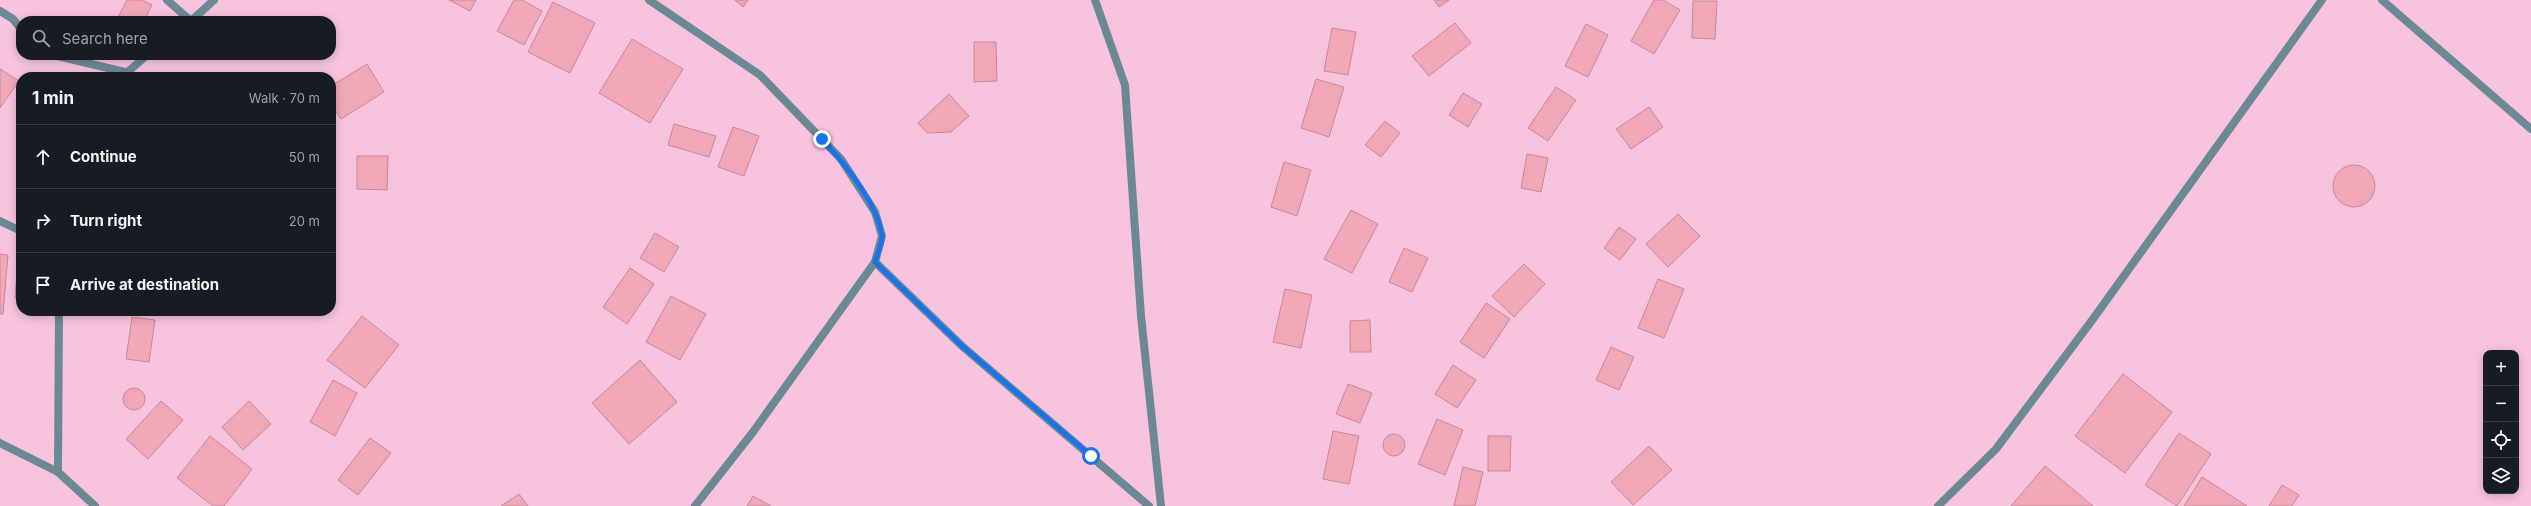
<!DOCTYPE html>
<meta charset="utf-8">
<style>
:root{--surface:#171b24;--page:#20242c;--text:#f1f3f6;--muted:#9ea1a6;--line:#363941}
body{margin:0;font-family:Inter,sans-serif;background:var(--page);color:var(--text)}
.controls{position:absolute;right:12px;bottom:12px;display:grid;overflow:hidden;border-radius:8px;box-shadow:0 2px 10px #0003}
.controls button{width:36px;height:36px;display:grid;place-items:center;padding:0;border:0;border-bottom:1px solid var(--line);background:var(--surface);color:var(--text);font:20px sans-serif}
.stop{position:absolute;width:12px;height:12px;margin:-9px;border:3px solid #1a73e8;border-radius:50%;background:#fff}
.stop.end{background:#1a73e8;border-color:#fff;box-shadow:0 1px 4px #0008}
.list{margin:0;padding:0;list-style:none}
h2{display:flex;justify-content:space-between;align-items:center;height:52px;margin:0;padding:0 16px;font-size:17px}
h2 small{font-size:13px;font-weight:400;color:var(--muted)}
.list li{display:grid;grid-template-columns:26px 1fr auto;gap:12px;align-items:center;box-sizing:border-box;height:64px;padding:0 16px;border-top:1px solid var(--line)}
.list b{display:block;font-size:15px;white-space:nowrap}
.list em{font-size:13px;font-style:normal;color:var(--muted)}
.icon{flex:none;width:22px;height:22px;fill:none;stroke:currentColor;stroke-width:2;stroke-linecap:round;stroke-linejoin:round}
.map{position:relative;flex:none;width:2531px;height:506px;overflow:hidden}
.search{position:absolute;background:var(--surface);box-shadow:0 2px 10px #0003;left:16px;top:16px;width:320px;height:44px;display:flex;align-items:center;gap:10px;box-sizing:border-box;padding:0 14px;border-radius:16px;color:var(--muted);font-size:15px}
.panel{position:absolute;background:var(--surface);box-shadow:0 2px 10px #0003;left:16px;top:72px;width:320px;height:244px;border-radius:16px}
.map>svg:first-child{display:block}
.building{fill:#f0a8b6;stroke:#cc8695}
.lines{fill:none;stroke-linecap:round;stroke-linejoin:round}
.minor{stroke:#6b8995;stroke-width:8}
.route{stroke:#1a73e8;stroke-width:5}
</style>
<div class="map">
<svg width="2531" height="506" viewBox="0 0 2531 506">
<rect width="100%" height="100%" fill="#f8c3df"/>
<g class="building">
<polygon points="127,0 142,0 152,5 144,21 116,21"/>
<polygon points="449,0 476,0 470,11"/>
<polygon points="514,0 522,0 542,11 524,45 497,31"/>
<polygon points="735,0 748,0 743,7"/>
<polygon points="1434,0 1449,0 1439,7"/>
<polygon points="1654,0 1663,0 1680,10 1654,54 1631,41"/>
<polygon points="1693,1 1717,1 1715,39 1692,38"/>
<polygon points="553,2 595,23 570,73 528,52"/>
<polygon points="1455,23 1471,43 1429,76 1412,56"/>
<polygon points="1586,24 1608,35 1588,77 1565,66"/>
<polygon points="1332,28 1356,32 1348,75 1324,71"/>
<polygon points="632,39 683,69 650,123 599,93"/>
<polygon points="974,42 996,42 997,81 974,82"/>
<polygon points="367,64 384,92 341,119 331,104 331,86"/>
<polygon points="0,69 19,81 0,108"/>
<polygon points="1316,79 1344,87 1329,137 1301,128"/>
<polygon points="1556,87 1576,100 1548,141 1528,128"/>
<polygon points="1463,93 1482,104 1468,127 1449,115"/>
<polygon points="949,94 969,116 951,132 927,133 918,123"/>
<polygon points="1649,107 1663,127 1631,149 1616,129"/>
<polygon points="1385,121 1400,133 1381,157 1365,145"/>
<polygon points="674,124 716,136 709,157 668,145"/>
<polygon points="733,127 759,136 744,176 718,167"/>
<polygon points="1527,154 1548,158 1541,192 1521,188"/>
<polygon points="357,156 388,156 387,190 357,189"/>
<polygon points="1284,162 1311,170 1297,216 1271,207"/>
<circle cx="2354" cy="186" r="21"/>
<polygon points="1351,210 1378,224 1352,273 1324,259"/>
<polygon points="1678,214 1700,236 1668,267 1646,244"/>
<polygon points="1619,227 1636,239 1620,260 1604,248"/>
<polygon points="655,233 679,247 664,272 640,258"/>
<polygon points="1404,248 1428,258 1412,292 1389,282"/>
<polygon points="0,254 8,255 3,314 0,314"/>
<polygon points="1524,264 1545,284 1514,317 1492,296"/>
<polygon points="630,268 654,284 627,324 603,307"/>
<polygon points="17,272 21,274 21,299 15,298"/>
<polygon points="1658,279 1684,289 1664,338 1638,328"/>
<polygon points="1285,289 1312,295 1301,348 1273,342"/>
<polygon points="671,296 706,314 680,360 646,342"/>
<polygon points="1486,303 1510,319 1484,358 1460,342"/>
<polygon points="362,316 399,345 365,388 327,360"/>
<polygon points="132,317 155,320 149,362 126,359"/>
<polygon points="1370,320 1371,352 1350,352 1350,321"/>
<polygon points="1611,347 1634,357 1619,390 1596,380"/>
<polygon points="640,360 677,402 629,444 592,403"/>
<polygon points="1453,365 1476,380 1457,408 1435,394"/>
<polygon points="2123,374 2172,412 2125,473 2075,436"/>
<polygon points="333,380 357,393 335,436 310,422"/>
<polygon points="1348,384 1372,393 1360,423 1336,414"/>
<circle cx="134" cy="399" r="11"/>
<polygon points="161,401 183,420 148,459 126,439"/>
<polygon points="249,401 271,424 243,450 222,427"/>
<polygon points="1437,419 1463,430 1445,475 1418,464"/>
<polygon points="1333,431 1359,436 1349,484 1323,479"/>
<polygon points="2179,433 2211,454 2177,506 2145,485"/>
<circle cx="1394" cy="445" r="11"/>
<polygon points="210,436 252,469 224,506 213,506 177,478"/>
<polygon points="1488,436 1511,436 1510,471 1488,471"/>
<polygon points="370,438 391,453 358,495 338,480"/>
<polygon points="1649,446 1672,470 1633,505 1611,482"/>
<polygon points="2045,466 2093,506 2011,506"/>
<polygon points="1463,467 1483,472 1475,506 1454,506"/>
<polygon points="2202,477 2247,506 2184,506"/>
<polygon points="2282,485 2299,495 2292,506 2269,506"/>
<polygon points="519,494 528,506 501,506"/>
<polygon points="753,496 771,506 747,506"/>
</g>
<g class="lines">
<g class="minor">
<polyline points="167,0 191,21"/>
<polyline points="649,0 760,75 841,159 875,212 882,236 875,262 962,346 1149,506"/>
<polyline points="1095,0 1125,85 1141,316 1161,506"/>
<polyline points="2382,0 2531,129"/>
<polyline points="0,11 13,19 21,29"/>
<polyline points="191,21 214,0"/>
<polyline points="53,55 125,72"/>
<polyline points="122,77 147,55"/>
<polyline points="0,221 21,231"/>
<polyline points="0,443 58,472 95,506"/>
<polyline points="58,472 59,311"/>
<polyline points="695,506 753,432 875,262"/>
<polyline points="1938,506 1996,449 2093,319 2322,0"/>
</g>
</g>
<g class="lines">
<path class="route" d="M822,139c22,24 55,64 60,96 1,8 -5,19 -7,27l87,84 129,110"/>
</g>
</svg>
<div class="controls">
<button>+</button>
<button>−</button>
<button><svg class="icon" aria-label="locate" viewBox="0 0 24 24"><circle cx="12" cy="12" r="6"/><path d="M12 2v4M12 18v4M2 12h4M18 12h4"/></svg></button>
<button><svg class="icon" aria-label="layers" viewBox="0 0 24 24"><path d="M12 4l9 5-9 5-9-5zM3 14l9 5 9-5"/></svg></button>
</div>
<div class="stop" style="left:1091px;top:456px"></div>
<div class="stop end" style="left:822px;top:139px"></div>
<div class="search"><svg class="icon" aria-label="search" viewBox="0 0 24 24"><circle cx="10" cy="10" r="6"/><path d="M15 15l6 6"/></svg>Search here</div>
<section class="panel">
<h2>1 min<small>Walk · 70 m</small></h2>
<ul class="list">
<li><svg class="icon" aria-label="ahead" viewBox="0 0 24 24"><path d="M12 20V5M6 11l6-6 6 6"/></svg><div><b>Continue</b></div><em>50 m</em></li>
<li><svg class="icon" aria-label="right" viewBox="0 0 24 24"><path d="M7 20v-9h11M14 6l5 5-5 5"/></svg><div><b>Turn right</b></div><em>20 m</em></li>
<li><svg class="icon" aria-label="arrive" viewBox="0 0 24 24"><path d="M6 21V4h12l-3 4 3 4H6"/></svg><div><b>Arrive at destination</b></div></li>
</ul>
</section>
</div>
